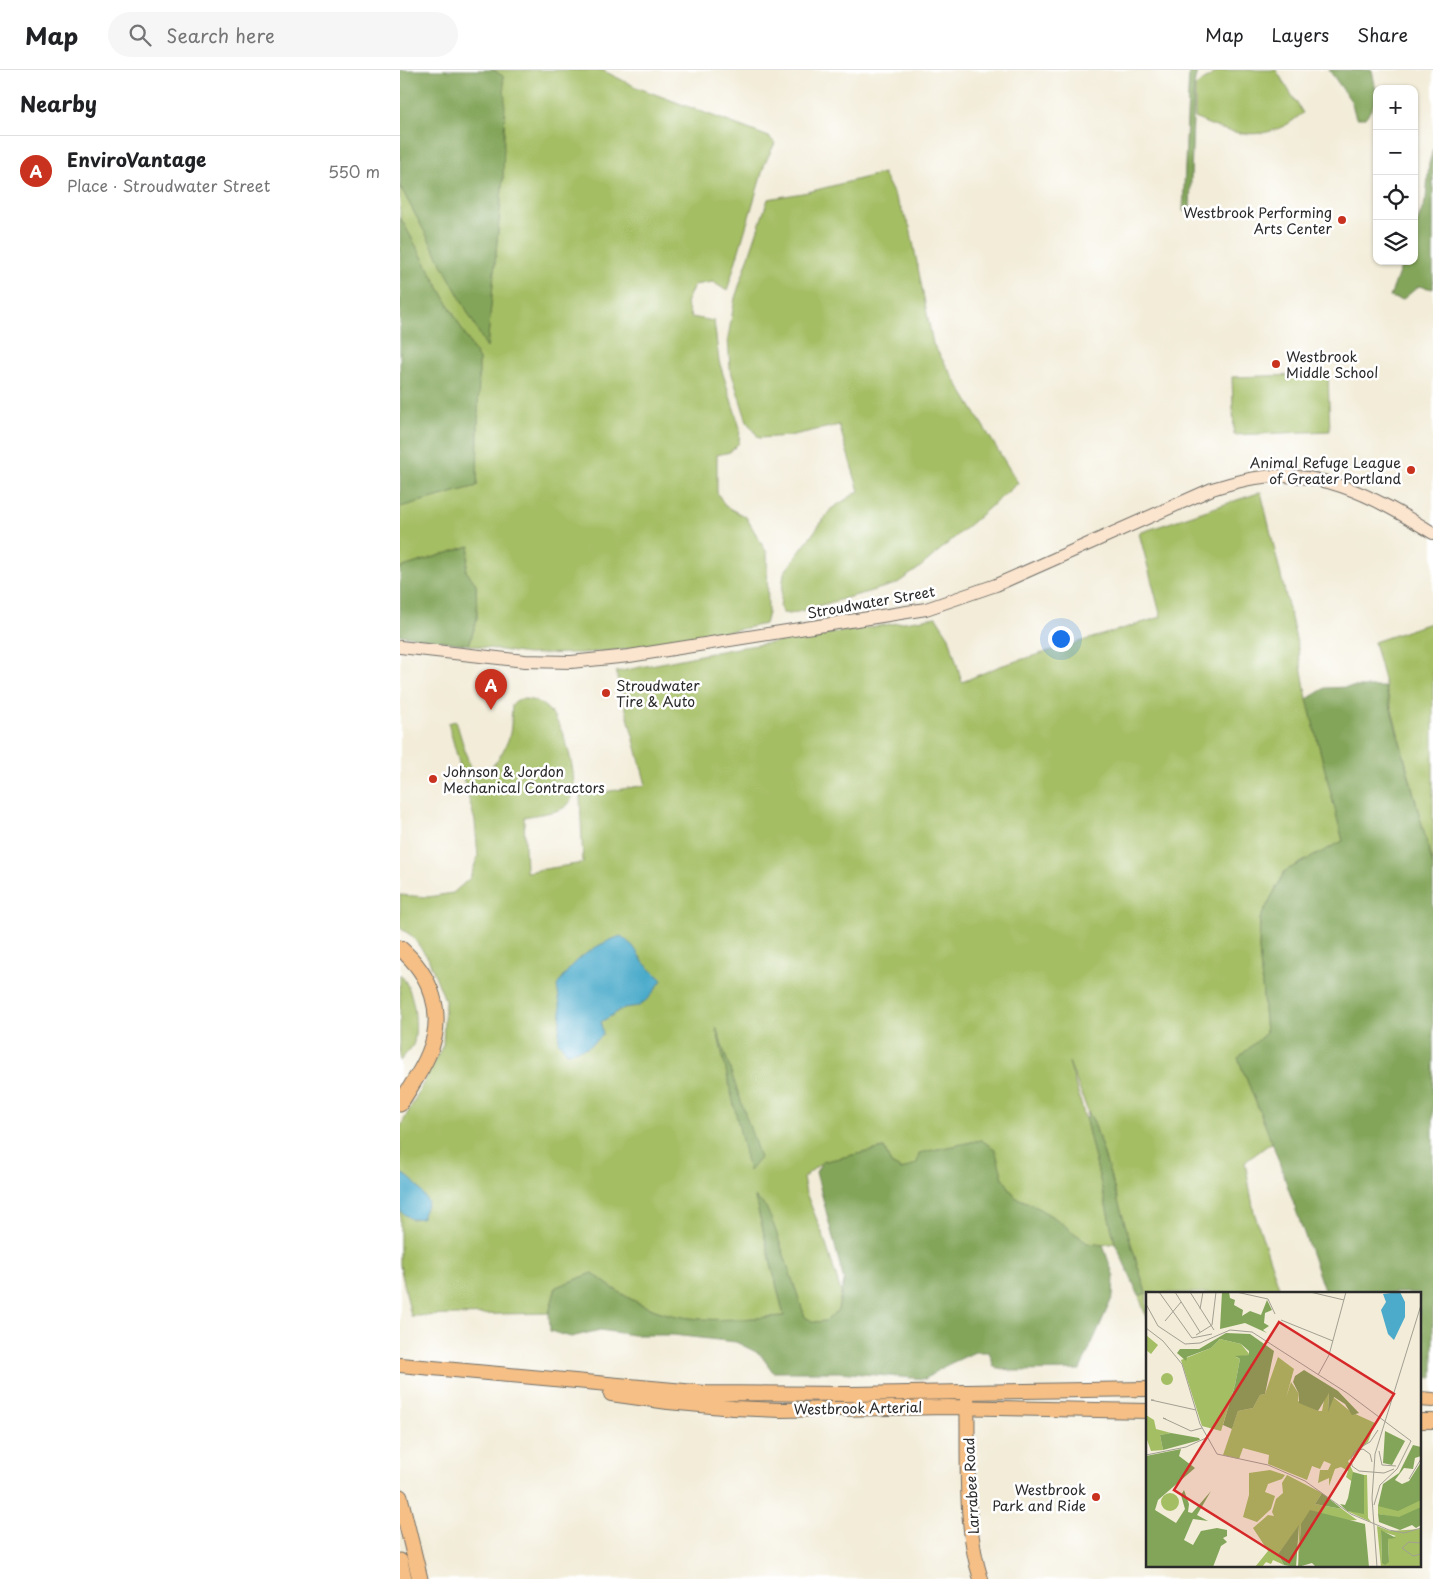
<!DOCTYPE html>
<meta charset="utf-8">
<style>
:root{--surface:#fff;--page:#f6f6f6;--text:#202124;--muted:#757577;--line:#e0e0e0;--accent:#c8321e}
body{margin:0;font-family:"Playpen Sans",sans-serif;background:var(--page);color:var(--text)}
.controls{position:absolute;right:15px;top:15px;display:grid;overflow:hidden;border-radius:10px;box-shadow:0 1px 4px #0004}
.controls button{width:45px;height:45px;display:grid;place-items:center;padding:0;border:0;border-bottom:1px solid var(--line);background:var(--surface);color:var(--text);font:25px sans-serif}
.you{position:absolute;left:660px;top:568px;width:18px;height:18px;margin:-12px;border:4px solid #fff;border-radius:50%;background:#1a73e8;box-shadow:0 0 0 8px #1a73e833}
.badge{display:grid;place-items:center;width:32px;height:32px;border-radius:50%;background:var(--accent);color:#fff;font-size:16px;font-weight:700}
.pin{position:absolute;translate:-50% -41px;filter:drop-shadow(0 1px 2px #0008)}
.pin::after{content:'';position:absolute;top:26px;width:18px;height:15px;background:inherit;clip-path:polygon(0 0,100% 0,50% 100%)}
.list{margin:0;padding:0;list-style:none}
h2{display:flex;justify-content:space-between;align-items:center;height:65px;margin:0;padding:0 20px;font-size:21px}
h2 small{font-size:16px;font-weight:400;color:var(--muted)}
.list li{display:grid;grid-template-columns:32px 1fr auto;gap:15px;align-items:center;box-sizing:border-box;height:70px;padding:0 20px;border-top:1px solid var(--line)}
.list b{display:block;font-size:19px;white-space:nowrap}
.list p{margin:0;font-size:16px;white-space:nowrap;color:var(--muted)}
.list em{font-size:16px;font-style:normal;color:var(--muted)}
.icon{flex:none;width:28px;height:28px;fill:none;stroke:currentColor;stroke-width:2;stroke-linecap:round;stroke-linejoin:round}
.map{position:relative;flex:none;width:1033px;height:1509px;overflow:hidden}
header{display:flex;align-items:center;gap:30px;box-sizing:border-box;height:70px;padding:0 25px;background:var(--surface);border-bottom:1px solid var(--line)}
header strong{font-size:24px}
nav{display:flex;gap:28px;margin-inline-start:auto;font-size:18px}
.search{width:350px;height:45px;background:var(--page);display:flex;align-items:center;gap:12px;box-sizing:border-box;padding:0 18px;border-radius:28px;color:var(--muted);font-size:19px}
main{display:flex}
aside{flex:1;background:var(--surface)}
.map>svg:first-child{display:block}
.green{fill:#a4be64;stroke:#687448}
.forest{fill:#83a55a;stroke:#576842}
.water{fill:#4cabcb;stroke:#3c6b7b}
.lines{fill:none;stroke-linecap:round;stroke-linejoin:round}
.secondary-casing{stroke:#716f68;stroke-width:14}
.primary-casing{stroke:#716f68;stroke-width:16}
.trunk-casing{stroke:#716f68;stroke-width:16}
.motorway-casing{stroke:#716f68;stroke-width:17}
.secondary{stroke:#fbe5cf;stroke-width:12}
.primary{stroke:#f5bf86;stroke-width:14}
.trunk{stroke:#f5bf86;stroke-width:14}
.motorway{stroke:#f5bf86;stroke-width:15}
.poi-dot{fill:#c8321e;stroke:#fff;stroke-width:2}
.labels{text-anchor:middle;dominant-baseline:central;stroke-width:5;stroke-linejoin:round;paint-order:stroke}
.poi-label{font-size:14px;fill:#2b2b2b;stroke:#fff;text-anchor:end}
.street-label{font-size:14px;fill:#2b2b2b;stroke:#fff}
.inset-road{fill:none;stroke:#a29f93;stroke-width:1}
.view{fill:#d62828;fill-opacity:0.15;stroke:#d62828;stroke-width:2.5}
.inset-edge{fill:none;stroke:#2b2b2b;stroke-width:2.5}
</style>
<header>
<strong>Map</strong>
<div class="search"><svg class="icon" aria-label="search" viewBox="0 0 24 24"><circle cx="10" cy="10" r="6"/><path d="M15 15l6 6"/></svg>Search here</div>
<nav><a>Map</a><a>Layers</a><a>Share</a></nav>
</header>
<main>
<aside>
<h2>Nearby<small></small></h2>
<ul class="list">
<li><span class="badge">A</span><div><b>EnviroVantage</b><p>Place · Stroudwater Street</p></div><em>550 m</em></li>
</ul>
</aside>
<div class="map">
<svg width="1033" height="1509" viewBox="0 0 1033 1509">
<rect width="100%" height="100%" fill="#fff"/>
<filter id="ink" filterUnits="userSpaceOnUse"><feTurbulence type="fractalNoise" baseFrequency=".02" numOctaves="2"/><feDisplacementMap in="SourceGraphic" scale="10" xChannelSelector="R" yChannelSelector="G"/><feConvolveMatrix kernelMatrix="1 2 1 2 8 2 1 2 1" color-interpolation-filters="sRGB"/></filter>
<filter id="wash" filterUnits="userSpaceOnUse"><feTurbulence type="fractalNoise" baseFrequency=".0096" numOctaves="4" result="noise"/><feDisplacementMap in="SourceGraphic" scale="20" xChannelSelector="R" yChannelSelector="G"/><feGaussianBlur stdDeviation="1.12" result="paint"/><feColorMatrix in="noise" values="0 0 0 0 0 0 0 0 0 0 0 0 0 0 0 0 0 1.4 0 .05"/><feComposite in="paint" operator="in"/></filter>
<g filter="url(#wash)">
<rect width="100%" height="100%" fill="#f2ecd8"/>
<g class="green">
<polygon points="93,0 202,0 236,17 369,67 375,73 365,93 327,221 313,212 294,215 286,233 291,247 314,251 319,291 340,358 339,373 330,382 317,385 317,422 325,436 346,447 367,483 368,543 365,554 292,569 222,580 183,583 127,584 69,575 77,549 76,514 66,501 69,476 0,498 0,437 77,416 79,290 0,147 0,116 87,277 103,108 102,6"/>
<path d="M820,0h56l27,43c-6,4 -12,10 -19,13 -30,15 -61,6 -89,-8v-32z"/>
<polygon points="483,103 510,157 533,274 618,413 518,499 496,514 390,544 383,543 380,537 384,503 431,439 459,421 439,355 389,366 359,368 347,352 330,298 328,268 335,228 368,129 408,122"/>
<polygon points="928,304 930,361 834,365 832,307"/>
<path d="M861,422l36,151 10,56 36,142 -58,30 -25,48 -1,29 7,85 -28,25 34,84 -27,20 9,50 27,81h-134v27l-8,-24 7,-3 -52,-171 -6,-10 -19,-50 17,59 29,122 -12,2 -16,-2 -31,-24 -23,-14 -18,-8 -12,-19 -9,-29 -13,-9 -61,13 -2,10 -16,7 -11,-6 -7,-16 -62,14 -19,16 3,15 17,42 18,57 -3,18 -12,11 -12,1 -9,-5 -31,-91 -19,-28 29,118c-35,2 -72,7 -107,0 -29,-5 -62,-24 -84,-43l-37,14 -7,26 -138,3 -11,-51v-137l43,-83 2,-45 -17,-42 -16,-22 -12,-8v-33l28,2 25,-4 17,-15 8,-22 -3,-35 -27,-98 8,-2 14,46c2,2 3,5 6,5 14,6 30,-24 33,-35 3,-10 2,-22 3,-32 3,-5 7,-6 13,-6 14,1 24,9 31,21 10,15 29,75 9,87 -6,5 -32,8 -41,10l2,55 57,-9 -3,-67 66,-11 -30,-113 115,-23 205,-32 13,20 13,45 38,-16 161,-49 -22,-84z"/>
<polygon points="1033,552 1033,796 974,572"/>
<path d="M0,904c14,15 18,48 14,68 -1,6 -10,13 -14,19z"/>
</g>
<g class="forest">
<polygon points="0,0 93,0 103,6 105,31 103,108 87,278 0,116"/>
<polygon points="789,0 797,0 794,15 790,142 783,141"/>
<path d="M929,0h43c4,21 8,30 -7,48h-9l-5,-17z"/>
<polygon points="1033,79 1033,219 1019,216 1002,230 990,227 1003,191 1014,191 1014,161 1026,129 1029,94"/>
<polygon points="0,147 79,290 77,416 0,437"/>
<polygon points="70,476 66,501 76,514 77,549 69,575 0,565 0,498"/>
<polygon points="949,617 985,617 1033,796 1033,1308 1019,1307 1019,1223 925,1223 872,1072 838,988 866,963 859,878 860,849 885,801 943,771 907,629 925,618"/>
<polygon points="316,957 360,1088 349,1101"/>
<polygon points="688,1042 694,1052 746,1223 739,1226 715,1173 686,1051"/>
<path d="M581,1070l14,9 8,29 12,19 18,8 23,14 31,24 16,2 11,32 -1,19 -33,74 -66,1 -20,-4 -5,-15h-14l-30,14 -20,13 -86,-7h-66l-13,-18 -24,-12 -63,-7h-40l-33,-5 -29,7 -21,-6 -1,-18 7,-26 37,-14c22,19 54,38 84,43 35,7 72,2 107,0l-29,-119 11,10 8,19 31,91 9,5 12,-1 12,-11 6,-29 -28,-109 6,-10 62,-14 7,16 11,6 15,-7 2,-10z"/>
</g>
<g class="water">
<path d="M221,866l12,10 11,17 18,17 -12,17 -11,9 -15,2 -23,14 2,13 -15,12 -21,6 -9,-12 3,-29 -4,-26c16,-26 35,-40 64,-50z"/>
<path d="M0,1103c13,4 21,18 28,29l-6,16 -11,1 -11,-8z"/>
</g>
</g>
<g filter="url(#ink)">
<g class="lines">
<g class="secondary-casing">
<path id="secondary" d="M0,577l125,14 46,1 58,-6 297,-47 70,-24 216,-96c10,-3 20,-6 29,-8 73,-18 132,15 192,52"/>
</g>
<g class="primary-casing">
<path id="primary" d="M567,1322c2,57 -4,133 14,187"/>
</g>
<g class="trunk-casing">
<g id="trunk">
<polyline points="0,1295 306,1323 451,1324 747,1319"/>
<polyline points="211,1324 268,1332 333,1338 381,1340 548,1337 747,1341"/>
<polyline points="1019,1329 1033,1330"/>
<polyline points="1019,1351 1033,1351"/>
</g>
</g>
<g class="motorway-casing">
<g id="motorway">
<path d="M0,878c31,27 46,65 29,105 -7,18 -19,34 -29,51"/>
<polyline points="0,1427 20,1509"/>
<polyline points="0,1491 4,1509"/>
</g>
</g>
<use href="#secondary" class="secondary"/>
<use href="#primary" class="primary"/>
<use href="#trunk" class="trunk"/>
<use href="#motorway" class="motorway"/>
</g>
</g>
<g class="poi-dot">
<circle cx="942" cy="150" r="5"/>
<circle cx="876" cy="294" r="5"/>
<circle cx="1011" cy="400" r="5"/>
<circle cx="206" cy="623" r="5"/>
<circle cx="33" cy="709" r="5"/>
<circle cx="696" cy="1427" r="5"/>
</g>
<g class="labels">
<g class="poi-label">
<text x="932" y="142">Westbrook Performing<tspan x="932" dy="16">Arts Center</tspan></text>
<text x="886" y="286" text-anchor="start">Westbrook<tspan x="886" dy="16">Middle School</tspan></text>
<text x="1001" y="392">Animal Refuge League<tspan x="1001" dy="16">of Greater Portland</tspan></text>
<text x="216" y="615" text-anchor="start">Stroudwater<tspan x="216" dy="16">Tire &amp; Auto</tspan></text>
<text x="43" y="701" text-anchor="start">Johnson &amp; Jordon<tspan x="43" dy="16">Mechanical Contractors</tspan></text>
<text x="686" y="1419">Westbrook<tspan x="686" dy="16">Park and Ride</tspan></text>
</g>
<g class="street-label">
<text transform="translate(471 532) rotate(-10)">Stroudwater Street</text>
<text transform="translate(458 1338) rotate(-1)">Westbrook Arterial</text>
<text transform="translate(571 1416) rotate(-93)">Larrabee Road</text>
</g>
</g>
<g transform="translate(746 1222)">
<rect width="275" height="275" fill="#f2ecd8"/>
<path d="M0,43l12,10 -7,9 -5,-4zM74,47l21,5 9,11 -14,2 4,2 -5,26 -14,46 -19,-5 -21,-66 30,-12zM132,65l16,12 -8,29 5,-16 8,12 -1,7 20,10h4l3,-16 4,-2 -1,18 5,-14 18,15 24,11 -7,19 -20,19 7,15 -1,7 -8,-6 2,-6 -7,-4 -6,2 -6,17v-8l-11,5 2,-13h8l3,-6 -7,-3 -4,8 -8,-3 -5,14 -39,-16 1,-9 -26,-7 -4,11 -16,-4 15,-44 15,-3 7,-13 5,-1zM15 87a6 6 0 1 1 12 0a6 6 0 1 1-12 0ZM0,123l8,5 2,9 15,4 -11,2 3,15 -12,1 -5,-14zM124,178l15,5 -3,4 -14,5 -3,8 10,4 -4,13 -14,13 -14,-5 6,-22v-22zM141,183l35,18 -7,11 27,5 15,11 -56,4 -3,43 1,-41 -21,28 6,11 -11,-5 -2,4 -5,-2 -4,5h-7l13,-16 -15,-23 15,-13 6,1 -2,-4 4,-13 7,-6 -1,-10zM218,183h3l1,43 3,4 -24,-11 17,2zM275,195v22l-21,9 -22,-4v-8zM15 210a9 9 0 1 1 18 0a9 9 0 1 1-18 0ZM231,234l13,5 31,-2v38h-40zM235,239l15,5 -8,3 1,23 -7,1z" fill="#a4be64" fill-rule="evenodd"/>
<path d="M76,0h7l1,6 5,2 -1,5 9,5 -1,6 8,-5 11,4 6,-15 5,10 -7,3 -1,10 5,3 -6,4 4,3 -22,-10 -25,6zM80,41l24,1 24,17 -9,43 -5,1 -7,13 -15,3 -6,18 -9,-4 12,-40 5,-26 -5,-3 14,-1v-4l-8,-7 -21,-5 -9,9 -24,9 -1,4 -9,-8 3,-4h19zM158,78l34,21 21,22 -7,2 -7,-11 -11,-7 -6,15 1,-19 -11,18 -19,-8v-9l-6,-12 2,-6zM239,139l20,10 -13,24 -9,-2zM25,141l28,5 1,2 -37,10 -3,-15zM267,153l8,2v9l-6,2 -2,11 -9,-1 -9,12 7,4 7,-3 12,-19v38l-23,11 -20,-5 5,-22 16,-11zM35,157l-2,7 16,12 -37,32 -3,10 21,13 9,-14 -4,-14 3,-5 5,14 -1,8 4,1 19,-22 -14,24 11,6 -15,-2 -9,21 9,5 8,-14 16,-3 10,2v6l-4,2 4,4 -6,4 -8,21h-67v-111zM207,180l11,3v39l-17,-3 -7,-7 5,1 3,-7zM176,201l20,16 -27,-5zM275,215v18l-5,3 -4,-3 -12,5 -21,-8 -1,-8 21,3zM164,218l55,14 4,43h-53l-4,-4 -14,4 3,-43zM153,233l-3,42 -12,-2 -6,-11zM235,238l15,8 -8,1 1,23 -4,3 -3,-2z" fill="#83a55a"/>
<path d="M254,0l5,10v15l-11,23 -6,-6 -7,-24 5,-8 -3,-8z" fill="#4cabcb"/>
<path class="inset-road" d="M13,0l33,46M29,0l25,40M44,0l24,38M90,0l32,7 7,15M164,0l34,8M0,12l12,22 27,18 15,-1 30,-13 22,2 95,61 64,48 -14,28 -17,16 -6,20M54,17l3,-17M135,28l52,21M19,29l16,-19M0,36l17,13 19,23 18,60 17,30 51,11 37,16 46,33 38,16 15,3 17,-5M50,43l16,-10 4,-33M46,46l20,-4M172,83l11,-20 17,-63M8,108h-3l45,10M20,127l-3,-1 28,13 11,-3M211,157l13,-7 8,-12M233,159l3,14 14,1M0,163l40,-8 20,-9M226,170l-2,-8 -7,-5 -8,2 -4,7 1,8 7,5 25,2 10,-4M263,187l12,-20M275,251l-12,-1 -7,6 11,8 8,-2M231,275l-5,-69 3,-44 46,-149"/>
<path class="view" d="M133,30l115,72 -105,168 -115,-72z"/>
<rect width="275" height="275" class="inset-edge"/>
</g>
</svg>
<div class="controls">
<button>+</button>
<button>−</button>
<button><svg class="icon" aria-label="locate" viewBox="0 0 24 24"><circle cx="12" cy="12" r="6"/><path d="M12 2v4M12 18v4M2 12h4M18 12h4"/></svg></button>
<button><svg class="icon" aria-label="layers" viewBox="0 0 24 24"><path d="M12 4l9 5-9 5-9-5zM3 14l9 5 9-5"/></svg></button>
</div>
<div class="you"></div>
<div class="pin badge" style="left:91px;top:640px">A</div>
</div>
</main>
